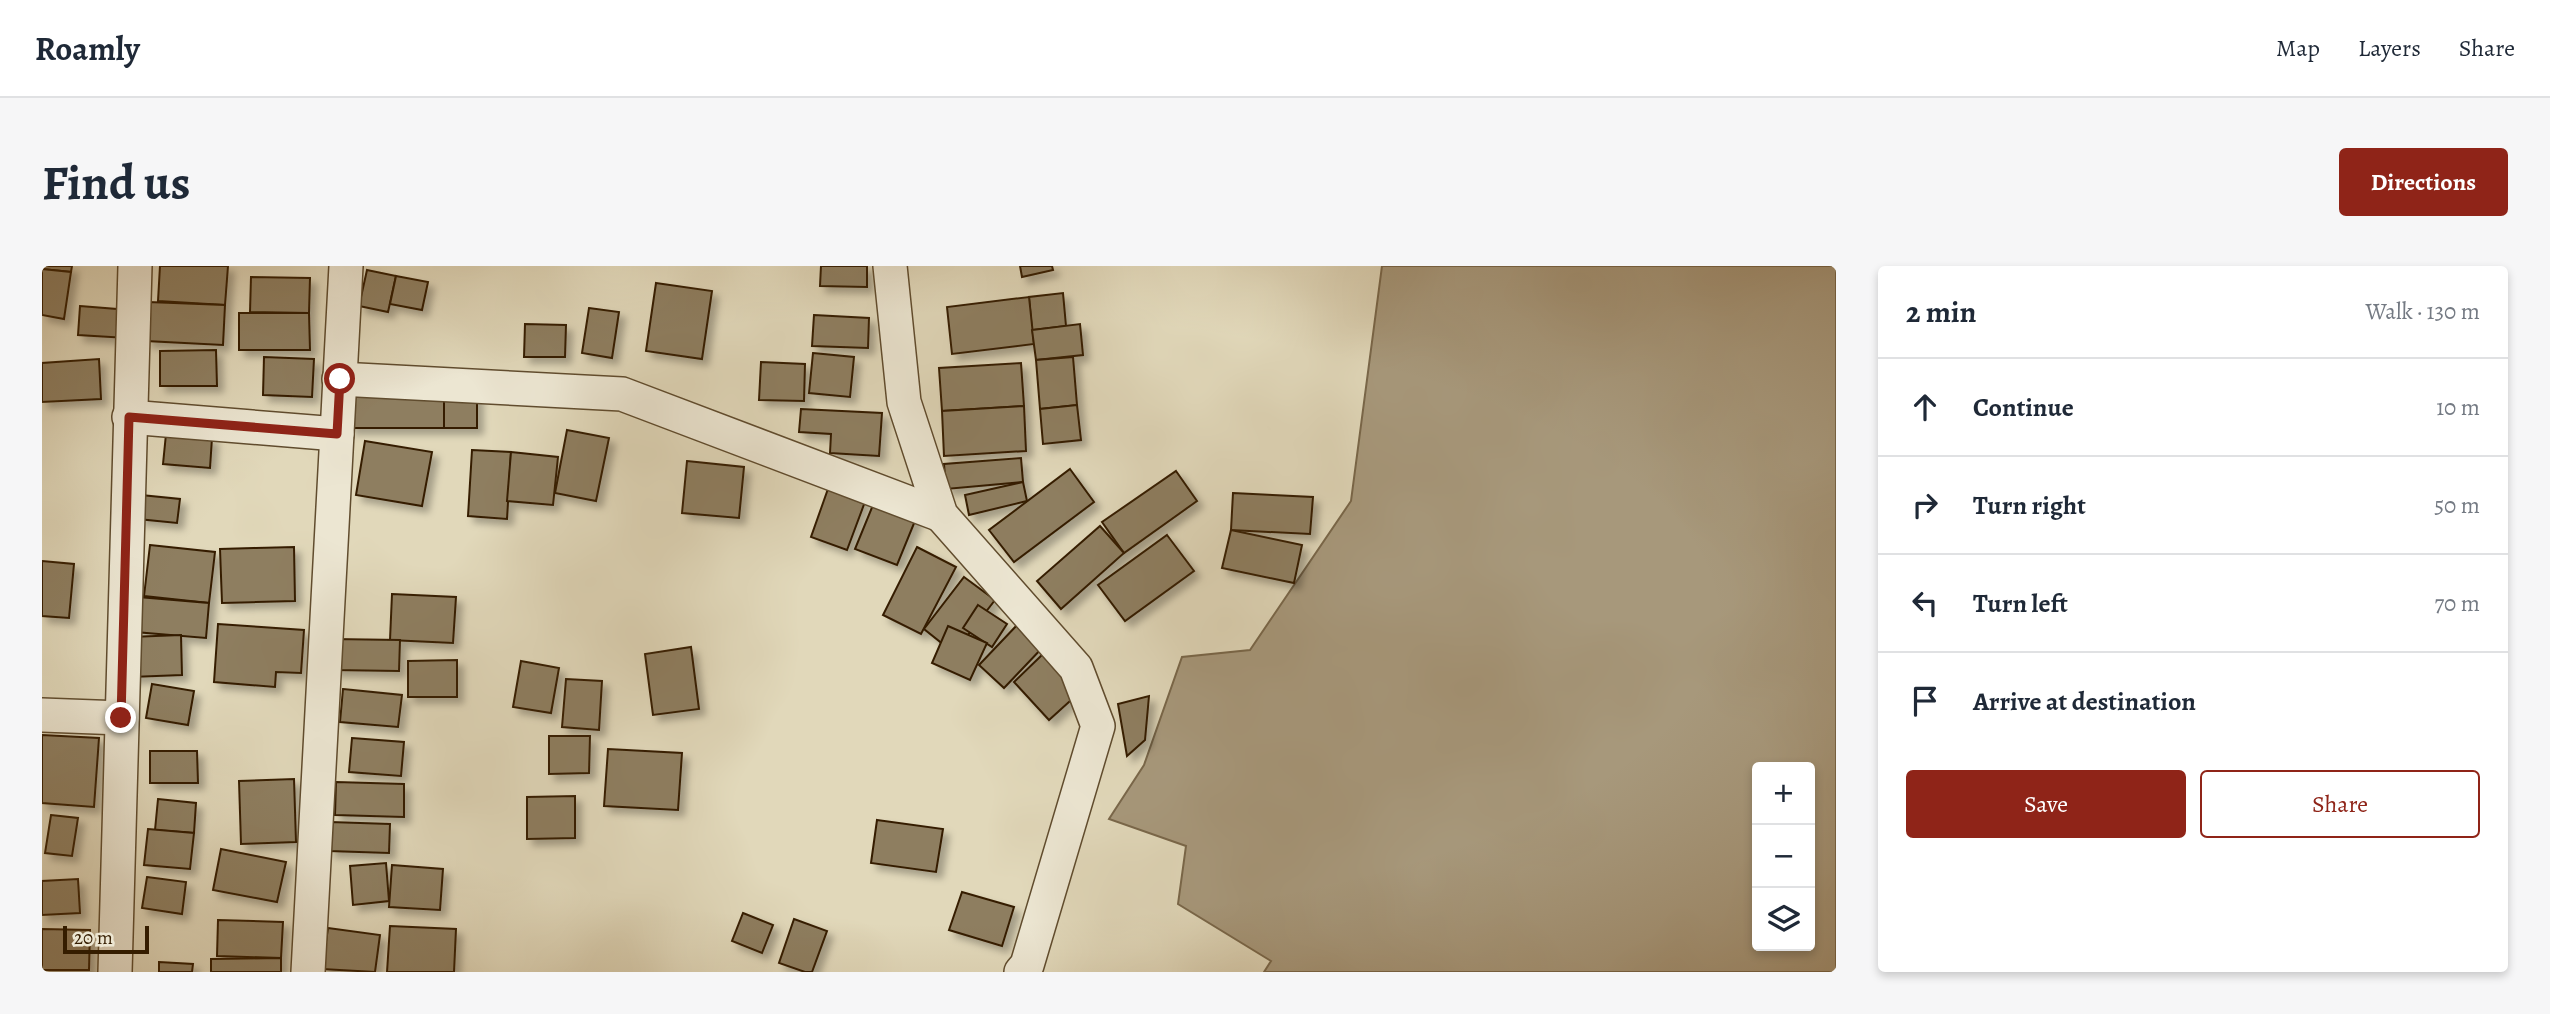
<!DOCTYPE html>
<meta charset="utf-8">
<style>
:root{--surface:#fff;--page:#f6f6f7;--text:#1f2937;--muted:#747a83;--line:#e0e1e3;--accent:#8f2418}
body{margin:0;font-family:Alegreya,serif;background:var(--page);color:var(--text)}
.controls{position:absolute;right:21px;bottom:21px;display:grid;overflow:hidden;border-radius:7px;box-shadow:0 4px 10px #0003}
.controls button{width:63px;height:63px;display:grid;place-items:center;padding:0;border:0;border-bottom:2px solid var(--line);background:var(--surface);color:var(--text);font:35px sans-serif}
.scale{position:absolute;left:21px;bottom:18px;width:86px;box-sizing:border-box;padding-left:7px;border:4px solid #351d00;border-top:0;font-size:19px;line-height:24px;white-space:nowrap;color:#351d00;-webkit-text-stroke:5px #ece6d2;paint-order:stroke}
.stop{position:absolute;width:21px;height:21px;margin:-16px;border:5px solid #8f2418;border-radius:50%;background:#fff}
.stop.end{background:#8f2418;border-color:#fff;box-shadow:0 2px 7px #0008}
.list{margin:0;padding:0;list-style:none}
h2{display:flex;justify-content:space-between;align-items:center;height:91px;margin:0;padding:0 28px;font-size:30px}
h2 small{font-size:23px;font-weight:400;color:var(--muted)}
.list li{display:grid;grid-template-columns:46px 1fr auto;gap:21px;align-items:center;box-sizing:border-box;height:98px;padding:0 28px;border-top:2px solid var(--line)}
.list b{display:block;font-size:26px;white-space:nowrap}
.list em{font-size:23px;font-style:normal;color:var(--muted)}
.actions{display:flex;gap:14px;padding:21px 28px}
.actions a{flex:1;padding:16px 0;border:2px solid var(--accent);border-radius:7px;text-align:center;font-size:24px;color:var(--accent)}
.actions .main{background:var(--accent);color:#fff}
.icon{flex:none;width:38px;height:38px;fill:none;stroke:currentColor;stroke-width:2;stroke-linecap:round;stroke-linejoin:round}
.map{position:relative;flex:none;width:1794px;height:706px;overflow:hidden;border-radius:7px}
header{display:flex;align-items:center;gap:42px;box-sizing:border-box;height:98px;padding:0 35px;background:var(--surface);border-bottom:2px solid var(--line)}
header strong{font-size:33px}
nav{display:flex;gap:38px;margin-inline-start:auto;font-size:24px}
.intro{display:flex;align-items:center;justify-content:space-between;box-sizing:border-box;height:168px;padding:0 42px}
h1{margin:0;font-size:49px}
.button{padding:18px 32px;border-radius:7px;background:var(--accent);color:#fff;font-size:24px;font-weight:700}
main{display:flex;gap:42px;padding:0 42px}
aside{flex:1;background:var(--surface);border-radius:7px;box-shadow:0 4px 10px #0003}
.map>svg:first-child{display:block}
.water{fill:#a7987b;stroke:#79674a;stroke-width:2;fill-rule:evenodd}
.building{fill:#8e7e61;stroke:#351d00;stroke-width:2;filter:url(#shadow)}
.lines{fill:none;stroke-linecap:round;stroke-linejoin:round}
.minor-casing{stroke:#604c2e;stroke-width:36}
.minor{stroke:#ece6d2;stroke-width:33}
.route{stroke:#8f2418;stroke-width:9}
</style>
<header>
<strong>Roamly</strong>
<nav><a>Map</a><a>Layers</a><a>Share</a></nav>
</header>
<div class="intro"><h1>Find us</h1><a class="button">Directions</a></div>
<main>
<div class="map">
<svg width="1794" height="706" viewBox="0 0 1794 706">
<defs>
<filter id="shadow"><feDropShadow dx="6" dy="6" stdDeviation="3.5" flood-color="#0004"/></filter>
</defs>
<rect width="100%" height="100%" fill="#e1d8ba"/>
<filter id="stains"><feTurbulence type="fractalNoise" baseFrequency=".00286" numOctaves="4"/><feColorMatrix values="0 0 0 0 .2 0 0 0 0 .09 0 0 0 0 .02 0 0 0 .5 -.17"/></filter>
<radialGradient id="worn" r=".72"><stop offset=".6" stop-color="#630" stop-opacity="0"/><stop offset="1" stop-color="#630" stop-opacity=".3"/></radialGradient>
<path class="water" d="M1340,0h454v706h-572l7,-11 -93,-57 8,-58 -77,-27 35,-54 38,-108 68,-7 101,-149zM1715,501h53v179h-53z"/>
<g class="building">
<polygon points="0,0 30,0 29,6 0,3"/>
<polygon points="118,0 186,0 183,39 116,35"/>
<polygon points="779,0 825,0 825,21 778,20"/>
<polygon points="978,0 1010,0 1011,4 980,11"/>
<polygon points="0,3 29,6 22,53 0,49"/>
<polygon points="325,4 354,10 346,46 317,40"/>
<polygon points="354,10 386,16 380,44 348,38"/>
<polygon points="209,11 268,12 267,47 208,46"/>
<polygon points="614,17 670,25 660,93 604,85"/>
<polygon points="1021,27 1024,60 990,64 987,31"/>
<polygon points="987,31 992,78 910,88 905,41"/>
<polygon points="106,36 183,39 181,79 104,75"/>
<polygon points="38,40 87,44 85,72 36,69"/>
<polygon points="547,42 577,46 570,92 540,87"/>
<polygon points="197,47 267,47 268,84 197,84"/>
<polygon points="772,49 827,52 826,82 770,80"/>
<polygon points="483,58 524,59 523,91 482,91"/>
<polygon points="1038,58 1041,89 994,94 990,64"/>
<polygon points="174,84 175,120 118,120 118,85"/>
<polygon points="771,87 812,91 808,131 767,127"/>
<polygon points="222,91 272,93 270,131 221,129"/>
<polygon points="1031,91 1035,139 998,143 994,94"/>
<polygon points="57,93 59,133 0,136 0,97"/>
<polygon points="719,96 763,98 762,135 717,134"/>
<polygon points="979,97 982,140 900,145 897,102"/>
<polygon points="308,127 402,128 402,162 307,162"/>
<rect x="402" y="128" width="33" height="34"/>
<polygon points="1035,139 1039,174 1001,178 998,143"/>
<polygon points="982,140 984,185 902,190 900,145"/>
<polygon points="759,143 840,147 837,190 788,187 789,168 757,166"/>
<polygon points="525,164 567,172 554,235 513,227"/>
<polygon points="124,168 170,172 168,202 121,198"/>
<polygon points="323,175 390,186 380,240 314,229"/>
<polygon points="430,184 469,186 465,253 426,250"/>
<polygon points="469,186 516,191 511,239 465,235"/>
<polygon points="979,192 981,216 904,223 902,198"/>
<polygon points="645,195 702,201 697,252 640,247"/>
<polygon points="1028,203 1052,236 972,296 947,264"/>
<polygon points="1134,205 1155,235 1082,287 1060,256"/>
<polygon points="981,216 985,235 927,249 923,229"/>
<polygon points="787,220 824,233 805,284 769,271"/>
<polygon points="1191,227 1271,231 1268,268 1189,264"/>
<polygon points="99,229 138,233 135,257 96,253"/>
<polygon points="833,234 875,250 855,299 813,283"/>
<polygon points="1058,260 1082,287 1019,343 995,315"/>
<polygon points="1189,264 1260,279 1252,317 1180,302"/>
<polygon points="1125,269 1152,305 1083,355 1056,319"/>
<polygon points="108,279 173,286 167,337 102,330"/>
<polygon points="252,281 253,335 180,337 178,283"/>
<polygon points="875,281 914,301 879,368 841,349"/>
<polygon points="0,295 32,298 27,352 0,350"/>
<polygon points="922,311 953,334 912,387 882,363"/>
<polygon points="350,328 414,331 411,377 348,374"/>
<polygon points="96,331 167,337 164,372 93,366"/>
<polygon points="936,339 965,358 950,381 921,362"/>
<polygon points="977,357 1002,380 962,422 937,399"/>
<polygon points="176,358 262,364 259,407 234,406 233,421 172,416"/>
<polygon points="906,360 945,377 928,414 890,397"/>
<polygon points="139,369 140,409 89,411 88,371"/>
<polygon points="291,373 358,374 357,405 291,404"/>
<polygon points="649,381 657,443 611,449 603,388"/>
<polygon points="1002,387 1038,426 1007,454 972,416"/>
<polygon points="415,394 415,431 366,431 366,395"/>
<polygon points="479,395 517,402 509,447 471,441"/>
<polygon points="524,413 560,415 557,464 520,461"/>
<polygon points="110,418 152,425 146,459 104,452"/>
<polygon points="301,423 360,429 356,461 298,456"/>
<polygon points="1107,430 1103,474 1085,490 1076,438"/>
<polygon points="0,469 57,472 52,541 0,537"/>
<polygon points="507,470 548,470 547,507 507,508"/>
<polygon points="310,472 362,476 359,510 307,506"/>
<polygon points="566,483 640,487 636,544 562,540"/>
<polygon points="108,485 155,485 156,517 108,517"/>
<polygon points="252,513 254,576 199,578 197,515"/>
<polygon points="294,516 362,518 362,551 293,549"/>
<polygon points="533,530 533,572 485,573 485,531"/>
<polygon points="116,533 154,537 152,567 113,564"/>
<polygon points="9,549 36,552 30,590 3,587"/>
<polygon points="835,554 901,563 894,606 829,597"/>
<polygon points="288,556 348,558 347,587 287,585"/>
<polygon points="106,563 152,567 148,603 102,599"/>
<polygon points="179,583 244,596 235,636 171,624"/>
<polygon points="344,597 347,635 311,639 308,600"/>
<polygon points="350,599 401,603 398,644 347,641"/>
<polygon points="105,611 144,616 140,648 100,642"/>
<polygon points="36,613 38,647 0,649 0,615"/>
<polygon points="920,626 972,641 960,680 907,664"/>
<polygon points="701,647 731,659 720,687 690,675"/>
<polygon points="752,653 785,665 770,706 763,706 737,697"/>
<polygon points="176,654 241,656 239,692 175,690"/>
<polygon points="348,660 414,663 412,706 345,706"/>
<polygon points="286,662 338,669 333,706 280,703"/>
<polygon points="0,663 48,664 47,704 0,704"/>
<polygon points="239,692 239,706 169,706 169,693"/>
<polygon points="117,696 151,698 150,706 117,706"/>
</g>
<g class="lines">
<g class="minor-casing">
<g id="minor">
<polyline points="848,0 862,136 899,249 1034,402 1056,460 985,699 979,706"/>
<polyline points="297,113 580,128 899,249"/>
<polyline points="87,151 295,168"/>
<polyline points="0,449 80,452"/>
<polyline points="73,706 93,0"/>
<polyline points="266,706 304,0"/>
</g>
</g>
<use href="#minor" class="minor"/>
</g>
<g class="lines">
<polyline class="route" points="79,452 87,151 295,168 298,113"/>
</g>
<rect width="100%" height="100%" filter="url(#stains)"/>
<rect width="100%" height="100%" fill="url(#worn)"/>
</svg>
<div class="controls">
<button>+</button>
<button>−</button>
<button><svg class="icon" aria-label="layers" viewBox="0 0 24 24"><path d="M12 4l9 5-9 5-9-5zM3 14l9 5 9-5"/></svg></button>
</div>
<div class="scale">20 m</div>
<div class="stop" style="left:298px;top:113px"></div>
<div class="stop end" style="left:79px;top:452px"></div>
</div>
<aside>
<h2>2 min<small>Walk · 130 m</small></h2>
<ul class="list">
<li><svg class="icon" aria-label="ahead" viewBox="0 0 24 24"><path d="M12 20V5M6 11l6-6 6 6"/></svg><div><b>Continue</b></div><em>10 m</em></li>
<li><svg class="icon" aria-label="right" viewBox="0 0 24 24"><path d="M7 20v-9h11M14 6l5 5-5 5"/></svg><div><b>Turn right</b></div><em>50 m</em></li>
<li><svg class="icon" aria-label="left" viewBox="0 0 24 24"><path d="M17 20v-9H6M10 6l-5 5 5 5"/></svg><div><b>Turn left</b></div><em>70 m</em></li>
<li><svg class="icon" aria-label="arrive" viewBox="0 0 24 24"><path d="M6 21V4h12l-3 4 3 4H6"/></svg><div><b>Arrive at destination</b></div></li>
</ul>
<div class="actions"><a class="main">Save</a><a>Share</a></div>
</aside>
</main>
